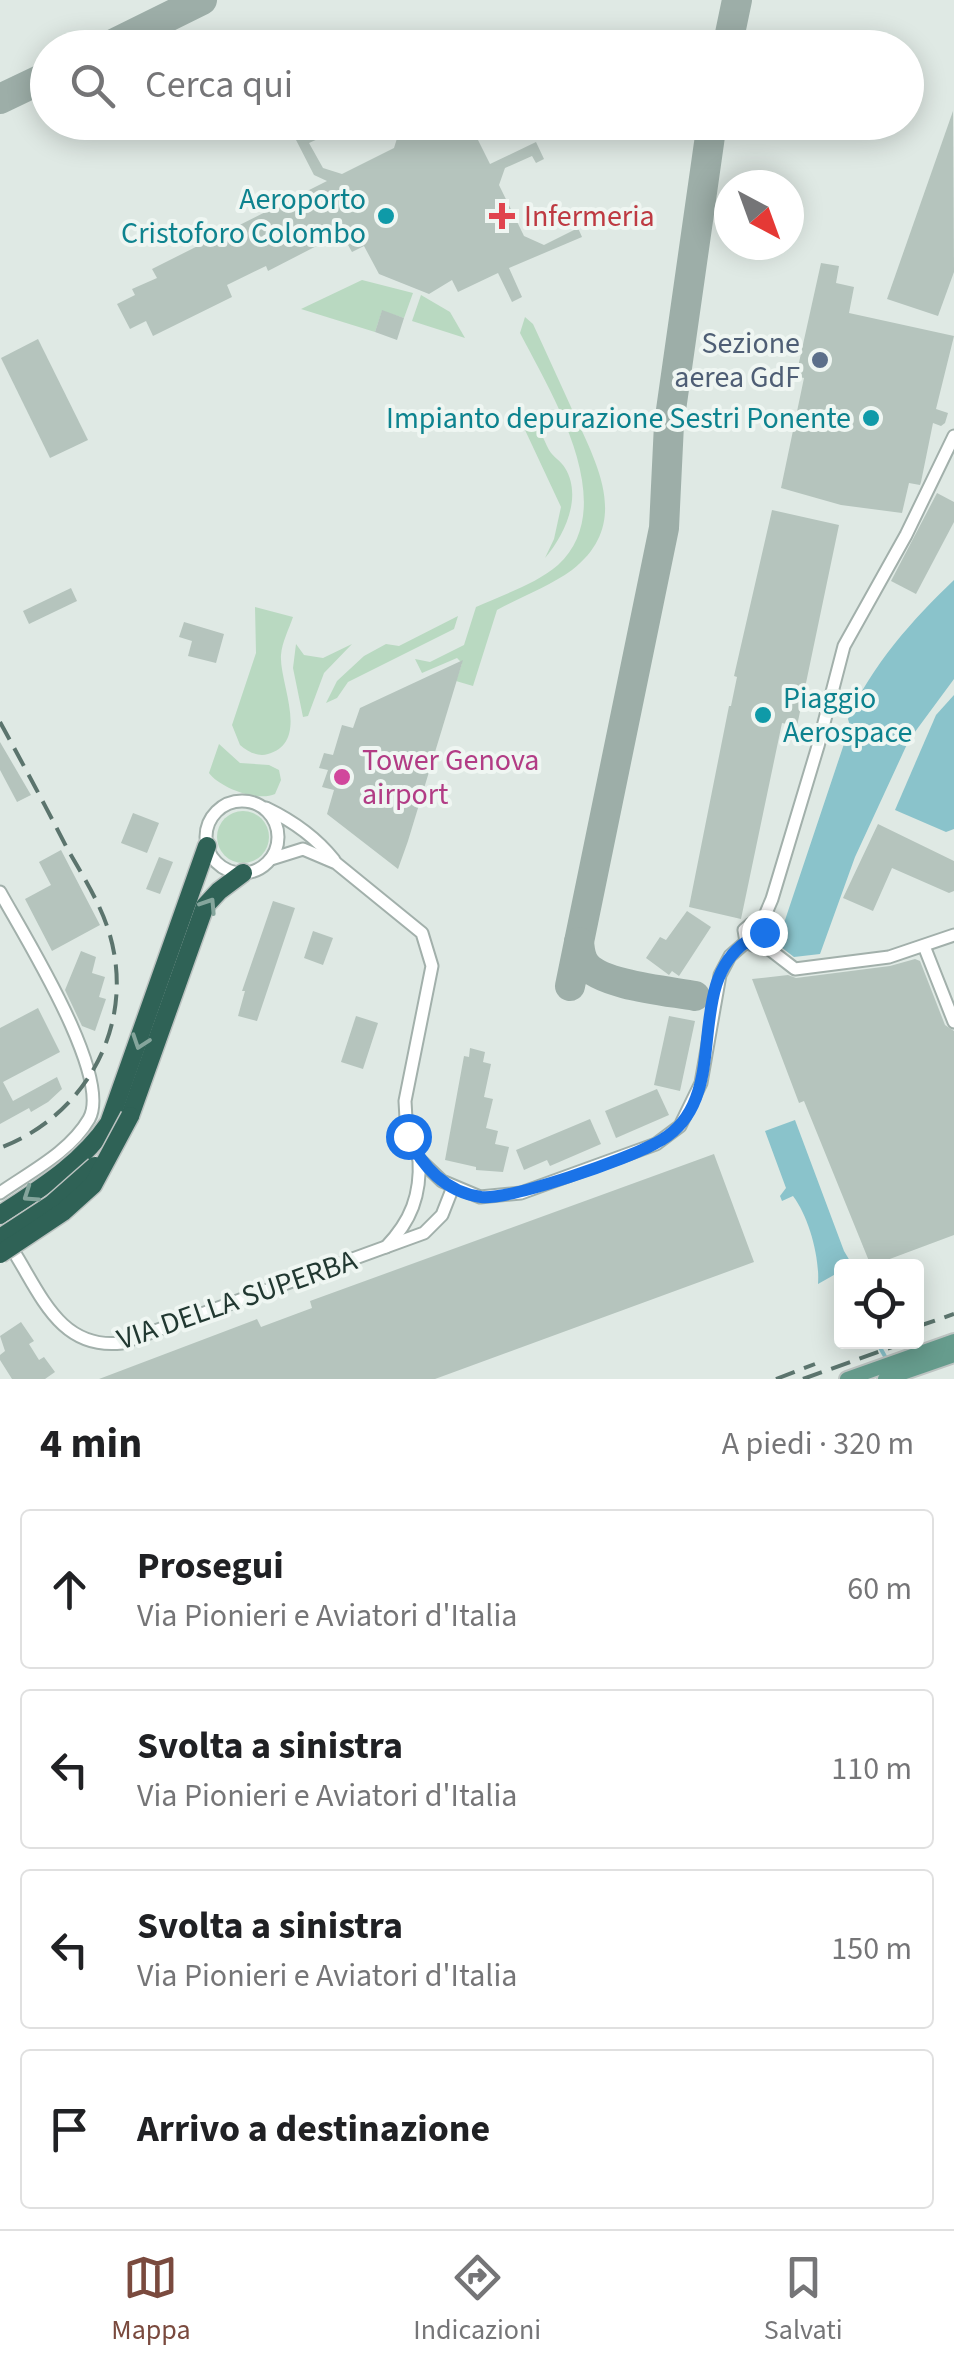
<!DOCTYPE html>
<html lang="it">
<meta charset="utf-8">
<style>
:root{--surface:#fff;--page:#f2f2f2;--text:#202124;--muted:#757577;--line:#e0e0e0;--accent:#7a4a3e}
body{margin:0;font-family:"Source Sans 3",sans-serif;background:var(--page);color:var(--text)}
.controls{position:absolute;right:30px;bottom:30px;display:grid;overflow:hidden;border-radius:10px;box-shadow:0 5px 25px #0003}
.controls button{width:90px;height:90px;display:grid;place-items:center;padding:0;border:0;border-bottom:2px solid var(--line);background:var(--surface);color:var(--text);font:50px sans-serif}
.compass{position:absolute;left:714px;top:170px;width:90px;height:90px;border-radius:50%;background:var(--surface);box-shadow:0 5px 25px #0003;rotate:139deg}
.stop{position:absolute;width:30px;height:30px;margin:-22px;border:8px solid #1a73e8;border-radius:50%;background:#fff}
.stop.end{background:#1a73e8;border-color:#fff;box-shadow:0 2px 10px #0008}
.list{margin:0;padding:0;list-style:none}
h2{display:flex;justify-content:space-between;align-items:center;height:130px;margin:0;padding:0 40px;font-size:42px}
h2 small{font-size:32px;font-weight:400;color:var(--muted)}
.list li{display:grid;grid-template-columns:65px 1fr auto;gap:30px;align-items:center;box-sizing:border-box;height:160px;margin:0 20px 20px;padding:0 20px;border:2px solid var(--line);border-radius:10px}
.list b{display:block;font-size:38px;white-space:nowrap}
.list p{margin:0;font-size:32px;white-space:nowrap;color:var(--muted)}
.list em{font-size:32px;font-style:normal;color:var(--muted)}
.icon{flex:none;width:55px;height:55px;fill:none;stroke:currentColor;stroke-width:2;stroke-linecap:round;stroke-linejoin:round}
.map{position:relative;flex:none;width:954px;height:1379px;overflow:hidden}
.search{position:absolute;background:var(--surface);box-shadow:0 5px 25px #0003;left:30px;right:30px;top:30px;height:110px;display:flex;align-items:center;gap:25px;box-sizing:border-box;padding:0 35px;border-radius:55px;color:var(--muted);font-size:38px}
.sheet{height:850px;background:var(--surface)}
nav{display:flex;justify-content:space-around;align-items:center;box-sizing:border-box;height:140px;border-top:2px solid var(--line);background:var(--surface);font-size:28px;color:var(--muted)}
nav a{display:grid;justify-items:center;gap:5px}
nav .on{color:var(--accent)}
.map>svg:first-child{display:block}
.green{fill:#b9d9c1}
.water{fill:#8ac3cb}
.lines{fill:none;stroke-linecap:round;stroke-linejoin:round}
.stream{stroke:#8ac3cb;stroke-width:4}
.taxiway{stroke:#9daea8;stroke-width:30}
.building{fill:#b5c4bd}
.minor-casing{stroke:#a2b0ab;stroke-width:15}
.major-casing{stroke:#bcc3c1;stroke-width:18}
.highway-casing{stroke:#bcc3c1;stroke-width:21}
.minor{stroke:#fff;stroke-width:11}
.major{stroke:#669c8d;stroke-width:14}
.highway{stroke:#2f6256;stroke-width:18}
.rail{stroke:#5b746d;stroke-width:4;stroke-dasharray:20 10;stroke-linecap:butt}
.highway-bridge-casing{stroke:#bcc3c1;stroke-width:21;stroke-linecap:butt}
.highway-bridge{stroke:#2f6256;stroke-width:18}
.oneway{stroke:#85a59c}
.route{stroke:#1a73e8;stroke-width:12}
.culture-dot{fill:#0f9aa8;stroke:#eff6f2;stroke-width:4}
.health-dot{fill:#e0444e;stroke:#eff6f2;stroke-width:4}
.service-dot{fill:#5c6f8a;stroke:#eff6f2;stroke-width:4}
.hotel-dot{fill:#d1479c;stroke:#eff6f2;stroke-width:4}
.labels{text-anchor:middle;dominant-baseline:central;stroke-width:8;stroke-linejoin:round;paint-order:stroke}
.culture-label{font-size:30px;fill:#0d838f;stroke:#eff6f2;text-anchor:end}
.health-label{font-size:30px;fill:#be3a42;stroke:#eff6f2;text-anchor:start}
.service-label{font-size:30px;fill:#4e5e75;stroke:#eff6f2;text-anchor:end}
.hotel-label{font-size:30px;fill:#b23c85;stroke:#eff6f2;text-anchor:start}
.street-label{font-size:30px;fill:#213831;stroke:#eff6f2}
</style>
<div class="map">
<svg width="954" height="1379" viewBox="0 0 954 1379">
<rect width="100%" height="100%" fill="#dfe9e4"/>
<g class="green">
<polygon points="362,280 413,293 404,318 382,311 375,332 301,309"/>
<polygon points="421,295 450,312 465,338 412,321"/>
<path d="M525,317l8,7c14,30 28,61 42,92 24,52 55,109 -3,154 -22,16 -51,27 -75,40l-24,76 -17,-5 6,-18 -5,-5 -35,15 -7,-14 15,3 34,-17 12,-38c26,-12 60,-23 82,-42 64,-59 -7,-172 -38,-232z"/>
<path d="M530,414c8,11 13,24 19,36 4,7 12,11 16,18 18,29 -1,68 -20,90l9,-19 7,-32 -43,-92z"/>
<path d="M255,607l38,10c-4,12 -11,25 -12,38 -2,28 30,87 -13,99 -10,3 -20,-2 -28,-9l-8,-20 24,-72z"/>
<polygon points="458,616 454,629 348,682 337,698 326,703 337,681 364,656 386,644 399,646"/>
<polygon points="296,644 304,655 323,658 352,644 324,673 308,716 303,717 293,668"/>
<path d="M219,744l21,19 29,2 10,5 2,10 -6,14c-17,8 -55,-6 -66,-21z"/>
<circle cx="243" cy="837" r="26"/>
</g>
<g class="water">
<path d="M954,580v99l-45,61 -54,117 -35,97 -26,3 -17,-13 73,-218 -2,-7c23,-53 65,-100 106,-139z"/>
<polygon points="954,695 954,829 946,832 895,810 936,715"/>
<path d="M795,1120l49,131 9,15h-11l-1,5 -23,13c2,-26 -9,-67 -25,-88l-11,5 -2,-5 6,-8 -21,-57z"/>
</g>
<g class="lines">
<polyline class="stream" points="877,1342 887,1360"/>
<g class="taxiway">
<polyline points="105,48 202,0"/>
<polyline points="727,48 737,0"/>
<polyline points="0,99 48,76"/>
<polyline points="579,942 664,528 669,424 712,122"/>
<path d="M570,986l9,-44c1,8 1,16 7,23 16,20 82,26 109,31"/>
</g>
</g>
<g class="building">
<polygon points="953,111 954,272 938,316 887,299"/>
<polygon points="395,122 406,122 414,139 449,122 469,122 490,164 536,142 544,159 536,163 532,156 505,168 499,185 524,236 544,245 578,228 582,237 509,268 522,297 512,302 498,273 458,292 452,280 429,294 379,274 364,246 352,252 348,245 343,247 334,237 268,271 266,266 227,285 232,297 153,336 146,321 130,329 117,304 135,295 132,289 157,278 152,269 327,181 314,175 295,138 315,128 320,138 309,143 323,168 342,174 394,148 399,132"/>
<polygon points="821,263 839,266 836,283 854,287 849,313 954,336 936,409 948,413 945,423 941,426 933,423 921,482 920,485 909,483 902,513 841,505 781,488 804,378 796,376"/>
<polygon points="382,310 404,318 397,340 375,332"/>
<polygon points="38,339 88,440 50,458 1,358"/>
<polygon points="937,493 954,502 954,522 916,594 891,581"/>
<polygon points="772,510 839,525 797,726 782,723 741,919 689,907 729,706 731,706 737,677 734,676"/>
<polygon points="71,588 77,601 29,624 23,611"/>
<polygon points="184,622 224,634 216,663 188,656 192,641 179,637"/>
<polygon points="463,660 408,841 398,869 327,814 334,790 322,787 328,770 319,768 324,753 333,755 342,725 353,728 360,708"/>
<polygon points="0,742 31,795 17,802 0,770"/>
<polygon points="133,813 159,823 147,853 121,843"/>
<polygon points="878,824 954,861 954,891 949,893 892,868 873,911 843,898"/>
<polygon points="61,850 100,925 52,951 25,899 51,885 39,862"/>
<polygon points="159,857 173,862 160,894 146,889"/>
<polygon points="273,901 295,908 257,1021 238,1016 245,991 242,991"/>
<polygon points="687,911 711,927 679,976 672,971 669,975 646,958 660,937 666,940"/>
<polygon points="313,931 333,938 323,965 304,958"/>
<polygon points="81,951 96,957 92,973 105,977 99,997 106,999 95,1031 82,1026 65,990"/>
<polygon points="915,959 920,961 945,1025 954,1031 954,1235 871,1266 804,1101 799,1103 752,979 788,975 796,978 890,966"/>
<polygon points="38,1008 60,1052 3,1082 13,1101 57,1077 62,1089 48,1102 31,1112 29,1108 0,1124 0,1028"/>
<polygon points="356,1016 378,1023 363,1069 341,1062"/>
<polygon points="669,1016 695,1021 680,1091 654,1085"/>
<polygon points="470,1048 485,1052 483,1062 491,1064 484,1097 493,1099 486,1128 498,1131 495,1144 509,1147 503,1172 476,1170 476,1167 445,1160 464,1056 469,1057"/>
<polygon points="657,1089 669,1115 616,1138 605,1111"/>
<polygon points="590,1119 601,1144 550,1166 547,1160 524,1170 516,1150"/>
<polygon points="714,1154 754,1262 435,1379 99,1379 257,1319 261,1327 312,1308 310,1301"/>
<polygon points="21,1322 34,1341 29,1344 39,1360 44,1357 55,1372 45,1379 12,1379 0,1360 0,1355 5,1351 0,1336"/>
</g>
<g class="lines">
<g class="minor-casing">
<g id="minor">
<circle cx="242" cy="837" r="36"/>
<path d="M266,808c27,13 49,28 68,52"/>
<polyline points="271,859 303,849 336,863 422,933 432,966 405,1101 407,1137 419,1159 442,1181 480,1197 521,1193 656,1144 680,1126 701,1083 720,975 730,956 746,942 753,945 760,942"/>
<path d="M0,892c23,42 113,185 89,227 -19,33 -59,53 -89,74"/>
<polyline points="746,942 744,930 751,924 760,927"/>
<polyline points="760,942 763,932 760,927 772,899 818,746 844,646 906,535 954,436"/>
<polyline points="760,942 795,969 889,957 954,935"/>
<polyline points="924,946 954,1022"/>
<path d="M386,1247c25,-26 35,-52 33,-88"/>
<path d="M14,1252c28,45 47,98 108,91l302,-110 18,-18 11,-28"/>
</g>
</g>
<g class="major-casing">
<g id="major">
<polyline points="847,1379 954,1341"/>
<polyline points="885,1379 954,1355"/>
</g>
</g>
<g class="highway-casing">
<g id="highway">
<polyline points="130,1116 205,906 219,891 243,873"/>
<path d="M0,1215c41,-27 81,-51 109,-92l98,-277"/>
</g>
</g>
<use href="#minor" class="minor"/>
<use href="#major" class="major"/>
<use href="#highway" class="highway"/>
<g class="rail">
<path d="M0,722c23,42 46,85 68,128 15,26 32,53 41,82 28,91 -22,183 -109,216"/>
<polyline points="916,1327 954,1314"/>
<polyline points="776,1379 815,1364"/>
<polyline points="803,1379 906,1342"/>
</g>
<g class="highway-bridge-casing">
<g id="highway-bridge">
<polyline points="0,1238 52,1204 95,1166"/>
<polyline points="0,1254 63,1212 93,1185 130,1116"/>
</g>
</g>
<use href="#highway-bridge" class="highway-bridge"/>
</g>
<defs><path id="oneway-chevron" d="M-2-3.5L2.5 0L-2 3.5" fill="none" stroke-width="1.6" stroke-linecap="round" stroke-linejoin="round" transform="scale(2.5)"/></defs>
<g class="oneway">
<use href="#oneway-chevron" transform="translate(209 905) rotate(-57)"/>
<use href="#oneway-chevron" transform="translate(140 1042) rotate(109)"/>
<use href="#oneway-chevron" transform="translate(30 1195) rotate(146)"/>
</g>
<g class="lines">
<path class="route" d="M408,1136c14,31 38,56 73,61 30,3 147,-38 175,-54 16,-8 29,-21 37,-38 24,-50 2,-127 53,-163l7,3 7,-3 4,-10"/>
</g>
<g class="culture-dot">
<circle cx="386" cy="216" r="10"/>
<circle cx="871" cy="418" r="10"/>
<circle cx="763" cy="715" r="10"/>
</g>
<path class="health-dot" d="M497 201h10v10h10v10h-10v10h-10v-10h-10v-10h10z"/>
<circle class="service-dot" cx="820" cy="360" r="10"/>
<circle class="hotel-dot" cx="342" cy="777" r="10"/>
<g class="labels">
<g class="culture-label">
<text x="366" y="199">Aeroporto<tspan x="366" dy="34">Cristoforo Colombo</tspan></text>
<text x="851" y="418">Impianto depurazione Sestri Ponente</text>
<text x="783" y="698" text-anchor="start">Piaggio<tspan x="783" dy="34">Aerospace</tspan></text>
</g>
<g class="health-label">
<text x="524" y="216">Infermeria</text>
</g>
<g class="service-label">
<text x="800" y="343">Sezione<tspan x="800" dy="34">aerea GdF</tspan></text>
</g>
<g class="hotel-label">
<text x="362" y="760">Tower Genova<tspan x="362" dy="34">airport</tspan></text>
</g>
<g class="street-label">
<text transform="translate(237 1300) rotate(-19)">VIA DELLA SUPERBA</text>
</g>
</g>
</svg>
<div class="controls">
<button><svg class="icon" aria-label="locate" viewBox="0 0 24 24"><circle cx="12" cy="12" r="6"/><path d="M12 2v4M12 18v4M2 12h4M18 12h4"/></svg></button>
</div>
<svg class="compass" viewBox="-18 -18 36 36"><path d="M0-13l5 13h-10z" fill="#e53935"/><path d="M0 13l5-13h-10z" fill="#757577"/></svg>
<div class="stop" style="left:408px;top:1136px"></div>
<div class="stop end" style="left:764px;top:932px"></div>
<div class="search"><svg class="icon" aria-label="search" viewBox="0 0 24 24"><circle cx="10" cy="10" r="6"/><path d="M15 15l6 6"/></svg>Cerca qui</div>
</div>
<section class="sheet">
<h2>4 min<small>A piedi · 320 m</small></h2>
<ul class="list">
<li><svg class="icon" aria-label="ahead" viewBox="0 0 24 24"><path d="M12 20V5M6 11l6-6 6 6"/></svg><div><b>Prosegui</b><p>Via Pionieri e Aviatori d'Italia</p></div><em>60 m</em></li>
<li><svg class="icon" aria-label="left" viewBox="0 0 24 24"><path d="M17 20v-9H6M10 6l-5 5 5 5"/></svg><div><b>Svolta a sinistra</b><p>Via Pionieri e Aviatori d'Italia</p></div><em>110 m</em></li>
<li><svg class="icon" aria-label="left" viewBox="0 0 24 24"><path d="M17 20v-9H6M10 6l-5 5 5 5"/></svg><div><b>Svolta a sinistra</b><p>Via Pionieri e Aviatori d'Italia</p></div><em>150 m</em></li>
<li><svg class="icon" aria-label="arrive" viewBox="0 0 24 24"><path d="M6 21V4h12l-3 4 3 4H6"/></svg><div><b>Arrivo a destinazione</b></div></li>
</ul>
</section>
<nav>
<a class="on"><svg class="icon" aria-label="map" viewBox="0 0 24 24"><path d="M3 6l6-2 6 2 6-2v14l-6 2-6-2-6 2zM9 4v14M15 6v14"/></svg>Mappa</a>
<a><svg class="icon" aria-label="directions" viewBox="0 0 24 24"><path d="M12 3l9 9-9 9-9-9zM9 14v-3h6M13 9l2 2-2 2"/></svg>Indicazioni</a>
<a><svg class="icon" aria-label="saved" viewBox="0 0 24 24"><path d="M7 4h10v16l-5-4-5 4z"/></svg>Salvati</a>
</nav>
